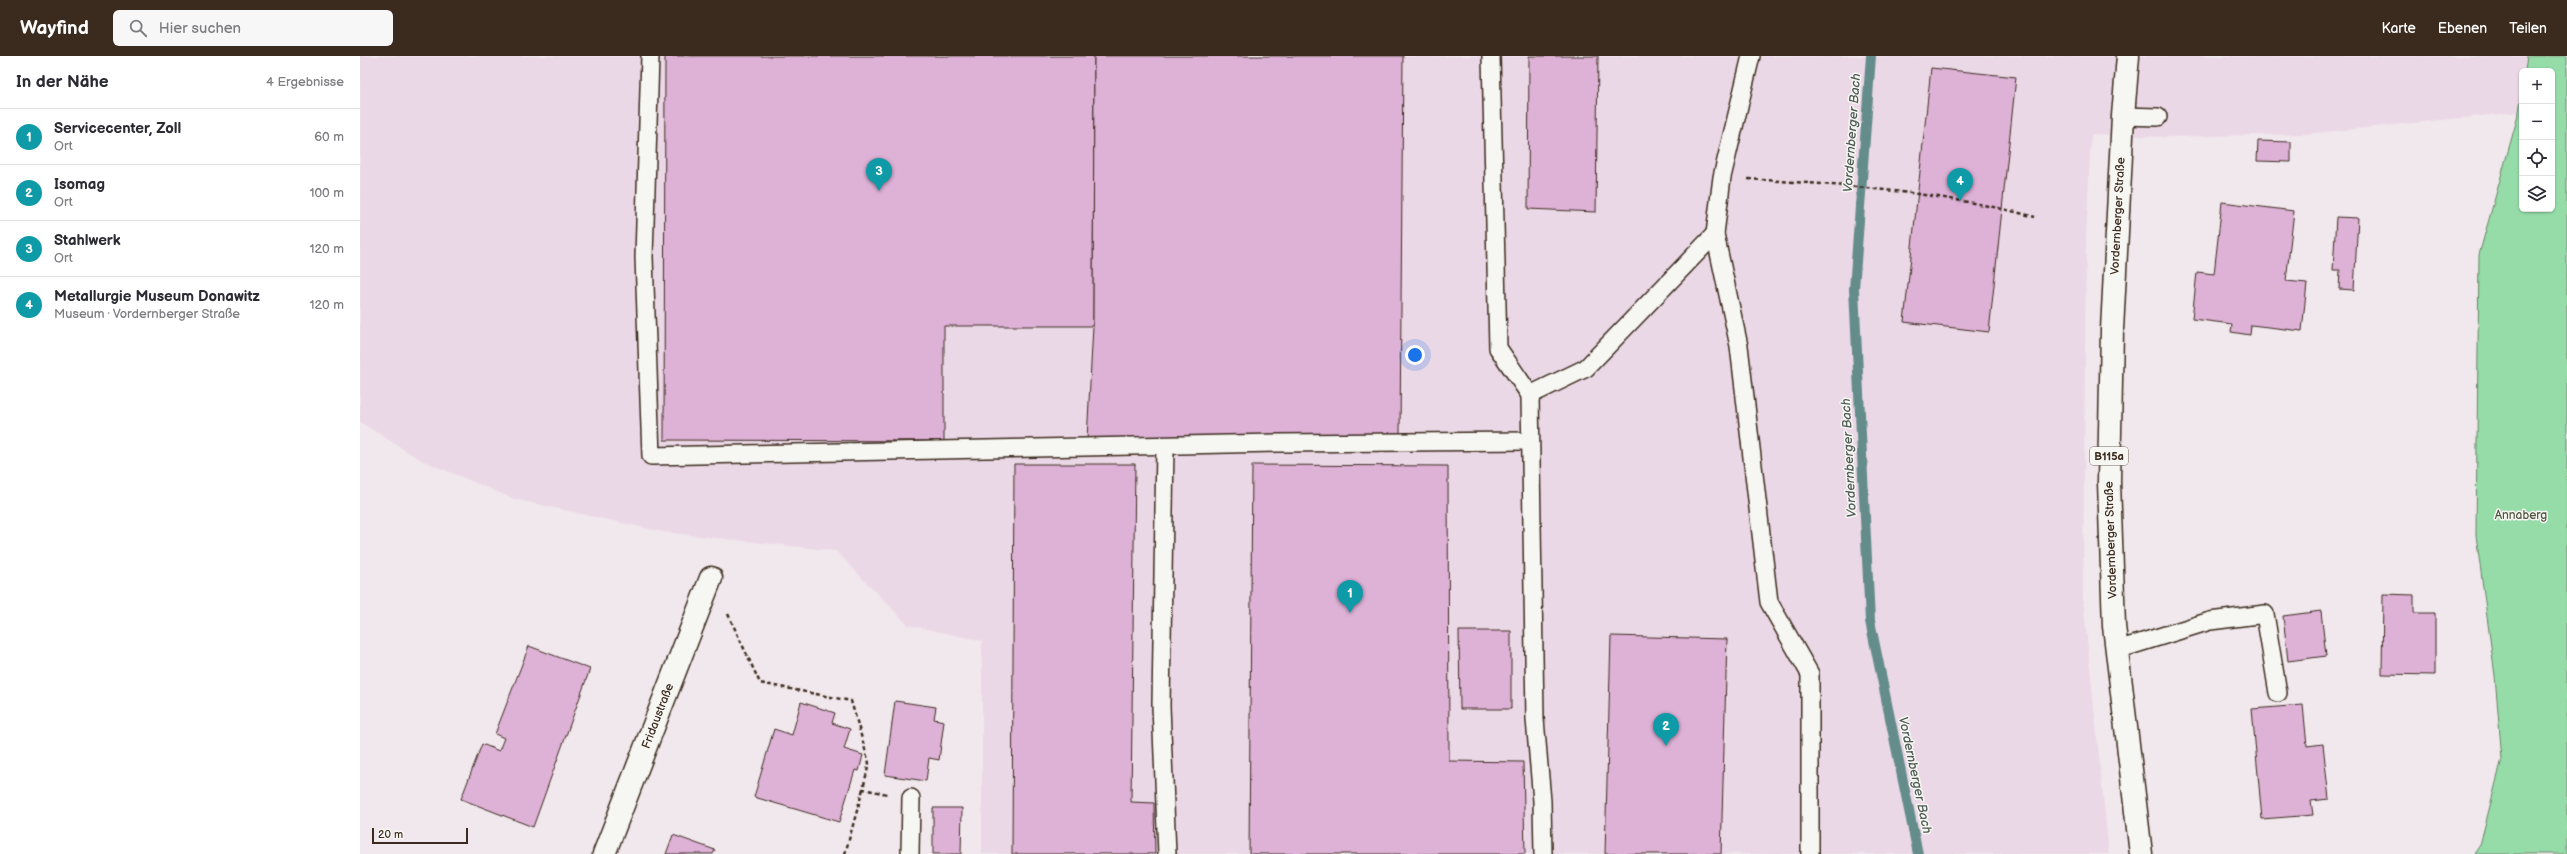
<!DOCTYPE html>
<html lang="de">
<meta charset="utf-8">
<style>
:root{--surface:#fff;--page:#f7f7f7;--text:#2b2b33;--muted:#7c7c81;--line:#e1e1e2;--accent:#3b2a1e}
body{margin:0;font-family:"Balsamiq Sans",sans-serif;background:var(--page);color:var(--text)}
.controls{position:absolute;right:12px;top:12px;display:grid;overflow:hidden;border-radius:6px;box-shadow:0 1px 3px #0004}
.controls button{width:36px;height:36px;display:grid;place-items:center;padding:0;border:0;border-bottom:1px solid var(--line);background:var(--surface);color:var(--text);font:20px sans-serif}
.scale{position:absolute;left:12px;bottom:10px;width:96px;box-sizing:border-box;padding-left:4px;border:2px solid #3b2a1e;border-top:0;font-size:11px;line-height:14px;white-space:nowrap;color:#3b2a1e;-webkit-text-stroke:3px #f6f6f2;paint-order:stroke}
.you{position:absolute;left:1055px;top:299px;width:14px;height:14px;margin:-10px;border:3px solid #fff;border-radius:50%;background:#1a73e8;box-shadow:0 0 0 6px #1a73e833}
.badge{display:grid;place-items:center;width:26px;height:26px;border-radius:50%;background:var(--accent);color:#fff;font-size:13px;font-weight:700}
.pin{position:absolute;translate:-50% -33px;filter:drop-shadow(0 1px 2px #0008)}
.pin::after{content:'';position:absolute;top:21px;width:14px;height:12px;background:inherit;clip-path:polygon(0 0,100% 0,50% 100%)}
.list{margin:0;padding:0;list-style:none}
h2{display:flex;justify-content:space-between;align-items:center;height:52px;margin:0;padding:0 16px;font-size:17px}
h2 small{font-size:13px;font-weight:400;color:var(--muted)}
.list li{display:grid;grid-template-columns:26px 1fr auto;gap:12px;align-items:center;box-sizing:border-box;height:56px;padding:0 16px;border-top:1px solid var(--line)}
.list b{display:block;font-size:15px;white-space:nowrap}
.list p{margin:0;font-size:13px;white-space:nowrap;color:var(--muted)}
.list em{font-size:13px;font-style:normal;color:var(--muted)}
.icon{flex:none;width:22px;height:22px;fill:none;stroke:currentColor;stroke-width:2;stroke-linecap:round;stroke-linejoin:round}
.map{position:relative;flex:none;width:2207px;height:798px;overflow:hidden}
header{display:flex;align-items:center;gap:24px;box-sizing:border-box;height:56px;padding:0 20px;background:var(--accent);color:#fff}
header strong{font-size:19px}
nav{display:flex;gap:22px;margin-inline-start:auto;font-size:14px}
.search{width:280px;height:36px;background:var(--page);display:flex;align-items:center;gap:10px;box-sizing:border-box;padding:0 14px;border-radius:6px;color:var(--muted);font-size:15px}
main{display:flex}
aside{flex:1;background:var(--surface)}
.map>svg:first-child{display:block}
.built{fill:#ebd8e6}
.green{fill:#95dca9;stroke:#688364}
.lines{fill:none;stroke-linecap:round;stroke-linejoin:round}
.stream{stroke:#638c8b;stroke-width:10}
.building{fill:#deb2d7;stroke:#3b2a1e}
.lane-casing{stroke:#3b2a1e;stroke-width:20}
.street-casing{stroke:#3b2a1e;stroke-width:25}
.primary-casing{stroke:#3b2a1e;stroke-width:25}
.path{stroke:#3b2a1e;stroke-width:2.5;stroke-dasharray:4 3;stroke-linecap:butt}
.lane{stroke:#f6f6f2;stroke-width:17}
.street{stroke:#f6f6f2;stroke-width:22}
.primary{stroke:#f6f6f2;stroke-width:22}
.labels{text-anchor:middle;dominant-baseline:central;stroke-width:3;stroke-linejoin:round;paint-order:stroke}
.shield{fill:#f6f6f2;stroke:#73675e;stroke-width:1}
.shield-label{font-size:11px;font-weight:bold;fill:#3b2a1e}
.street-label{font-size:12px;fill:#3b2a1e;stroke:#f6f6f2}
.park-label{font-size:12px;fill:#525641;stroke:#f6f6f2}
.water-label{font-size:13px;font-style:italic;fill:#4f5b55;stroke:#f6f6f2}
</style>
<header>
<strong>Wayfind</strong>
<div class="search"><svg class="icon" aria-label="search" viewBox="0 0 24 24"><circle cx="10" cy="10" r="6"/><path d="M15 15l6 6"/></svg>Hier suchen</div>
<nav><a>Karte</a><a>Ebenen</a><a>Teilen</a></nav>
</header>
<main>
<aside>
<h2>In der Nähe<small>4 Ergebnisse</small></h2>
<ul class="list">
<li><span class="badge" style="background:#0f9aa8">1</span><div><b>Servicecenter, Zoll</b><p>Ort</p></div><em>60 m</em></li>
<li><span class="badge" style="background:#0f9aa8">2</span><div><b>Isomag</b><p>Ort</p></div><em>100 m</em></li>
<li><span class="badge" style="background:#0f9aa8">3</span><div><b>Stahlwerk</b><p>Ort</p></div><em>120 m</em></li>
<li><span class="badge" style="background:#0f9aa8">4</span><div><b>Metallurgie Museum Donawitz</b><p>Museum · Vordernberger Straße</p></div><em>120 m</em></li>
</ul>
</aside>
<div class="map">
<svg width="2207" height="798" viewBox="0 0 2207 798">
<rect width="100%" height="100%" fill="#f1e8ed"/>
<filter id="ink" filterUnits="userSpaceOnUse"><feTurbulence type="fractalNoise" baseFrequency=".025" numOctaves="2"/><feDisplacementMap in="SourceGraphic" scale="8" xChannelSelector="R" yChannelSelector="G"/><feConvolveMatrix kernelMatrix="1 2 1 2 8 2 1 2 1" color-interpolation-filters="sRGB"/></filter>
<g filter="url(#ink)">
<polygon class="built" points="0,0 2167,0 2165,15 2162,15 2159,56 1946,78 1803,81 1731,78 1726,185 1723,543 1749,798 622,798 622,585 548,569 476,495 303,476 154,443 61,404 0,366"/>
<polygon class="green" points="2167,0 2207,0 2207,798 2114,798 2120,789 2142,703 2135,620 2116,479 2119,199 2159,56 2162,35 2162,153 2192,153 2192,15 2165,15"/>
<g class="lines">
<polyline class="stream" points="1511,0 1494,233 1510,565 1558,798"/>
</g>
<g class="building">
<polygon points="305,0 734,0 733,270 584,270 584,385 304,384"/>
<polygon points="734,0 1043,0 1040,379 727,384 733,270"/>
<polygon points="1169,0 1238,0 1236,156 1168,153"/>
<polygon points="1571,12 1656,21 1629,276 1544,266"/>
<polygon points="1898,85 1931,86 1931,106 1897,105"/>
<polygon points="1862,146 1934,155 1926,225 1947,227 1942,275 1891,269 1890,279 1871,276 1872,268 1832,263 1837,216 1854,218"/>
<polygon points="1976,161 1998,162 1994,234 1979,233 1980,214 1973,214"/>
<polygon points="654,408 775,408 771,746 794,747 795,798 652,798"/>
<polygon points="892,409 1088,410 1089,705 1163,706 1165,798 889,798"/>
<polygon points="2023,538 2054,539 2054,557 2075,557 2075,619 2022,618"/>
<polygon points="1961,555 1966,600 1928,605 1923,560"/>
<polygon points="1099,575 1151,575 1151,653 1100,653"/>
<polygon points="1251,580 1367,583 1361,798 1245,798"/>
<polygon points="169,590 230,613 173,771 101,743 122,688 139,695 144,682 135,678"/>
<polygon points="535,645 576,651 574,663 584,665 579,704 569,702 566,725 525,719"/>
<polygon points="441,646 475,657 472,667 490,673 484,693 503,699 499,715 495,714 479,766 394,741 414,673 432,679"/>
<polygon points="1943,649 1947,690 1963,688 1969,743 1951,745 1953,759 1902,763 1892,653"/>
<polygon points="573,752 602,752 601,798 573,798"/>
<polygon points="313,779 355,794 353,798 306,798"/>
</g>
<g class="lines">
<g class="lane-casing">
<g id="lane">
<polyline points="290,0 284,201 291,400 919,387 1170,385"/>
<polyline points="1131,0 1138,292 1170,339"/>
<polyline points="1391,0 1362,121 1355,178 1379,290 1409,546 1450,618 1450,798"/>
<polyline points="1763,60 1798,61"/>
<polyline points="805,390 801,650 807,798"/>
<polyline points="1757,594 1850,565 1905,558 1918,637"/>
<polyline points="550,798 551,742"/>
<polyline points="1183,798 1182,745 1175,663 1170,339 1226,312 1355,178"/>
</g>
</g>
<g class="street-casing">
<polyline id="street" points="244,798 351,522"/>
</g>
<g class="primary-casing">
<polyline id="primary" points="1768,0 1763,60 1752,274 1749,426 1754,570 1781,798"/>
</g>
<g class="path">
<path d="M1388,123c96,6 194,13 287,38"/>
<polyline points="368,558 400,627 491,645 509,707 503,733 527,738"/>
<polyline points="485,798 503,733"/>
</g>
<use href="#lane" class="lane"/>
<use href="#street" class="street"/>
<use href="#primary" class="primary"/>
</g>
</g>
<g class="labels">
<rect class="shield" x="1730" y="391" width="38" height="18" rx="3"/>
<g class="shield-label">
<text x="1749" y="400">B115a</text>
</g>
<g class="street-label">
<text transform="translate(1758 160) rotate(-87)">Vordernberger Straße</text>
<text transform="translate(1751 484) rotate(-92)">Vordernberger Straße</text>
<text transform="translate(298 660) rotate(-69)">Fridaustraße</text>
</g>
<g class="park-label">
<text x="2161" y="459">Annaberg</text>
</g>
<g class="water-label">
<text transform="translate(1492 77) rotate(-86)">Vordernberger Bach</text>
<text transform="translate(1489 402) rotate(-93)">Vordernberger Bach</text>
<text transform="translate(1555 719) rotate(78)">Vordernberger Bach</text>
</g>
</g>
</svg>
<div class="controls">
<button>+</button>
<button>−</button>
<button><svg class="icon" aria-label="locate" viewBox="0 0 24 24"><circle cx="12" cy="12" r="6"/><path d="M12 2v4M12 18v4M2 12h4M18 12h4"/></svg></button>
<button><svg class="icon" aria-label="layers" viewBox="0 0 24 24"><path d="M12 4l9 5-9 5-9-5zM3 14l9 5 9-5"/></svg></button>
</div>
<div class="scale">20 m</div>
<div class="you"></div>
<div class="pin badge" style="left:990px;top:557px;background:#0f9aa8">1</div>
<div class="pin badge" style="left:1306px;top:690px;background:#0f9aa8">2</div>
<div class="pin badge" style="left:519px;top:135px;background:#0f9aa8">3</div>
<div class="pin badge" style="left:1600px;top:145px;background:#0f9aa8">4</div>
</div>
</main>
